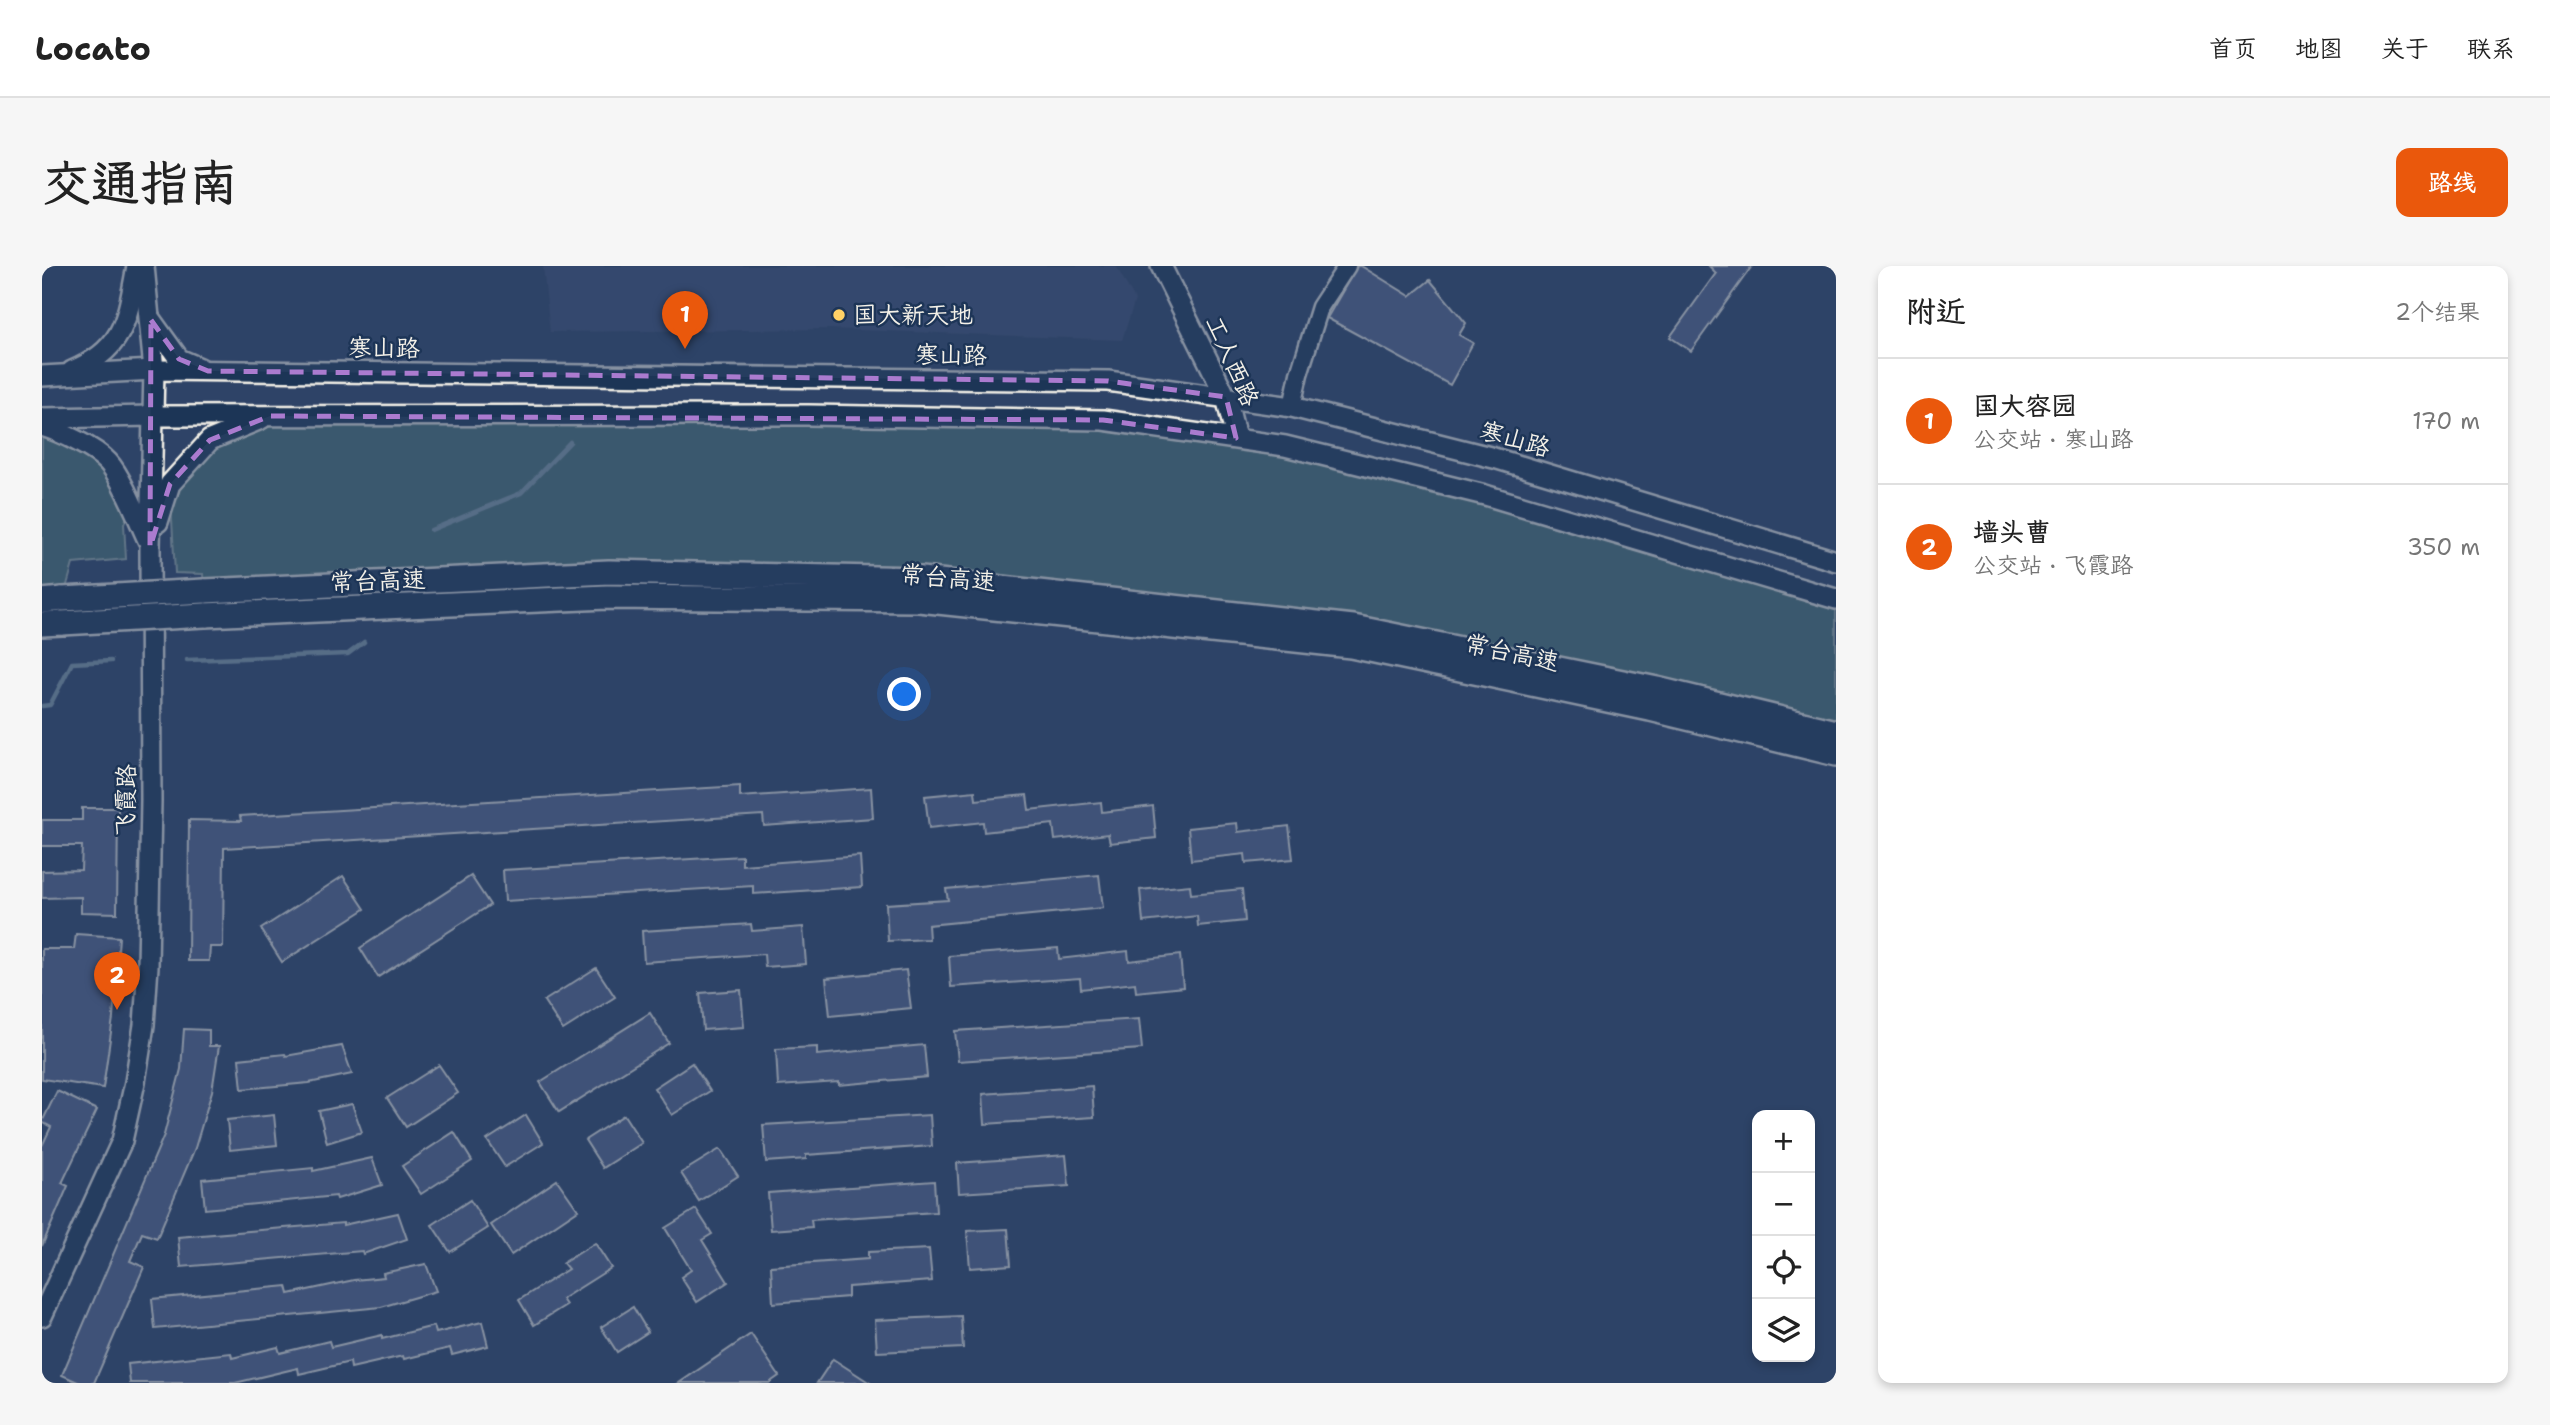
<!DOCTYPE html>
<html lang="zh">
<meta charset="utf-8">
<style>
:root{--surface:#fff;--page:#f6f6f6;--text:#222;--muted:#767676;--line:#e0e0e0;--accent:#ea580c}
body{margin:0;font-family:"Shantell Sans","LXGW WenKai TC",sans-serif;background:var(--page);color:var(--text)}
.controls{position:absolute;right:21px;bottom:21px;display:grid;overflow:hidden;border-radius:14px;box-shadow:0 4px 10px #0003}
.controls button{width:63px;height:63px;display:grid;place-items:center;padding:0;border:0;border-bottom:2px solid var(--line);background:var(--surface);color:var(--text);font:35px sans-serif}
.you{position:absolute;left:863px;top:429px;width:24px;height:24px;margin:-18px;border:5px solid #fff;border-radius:50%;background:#1a73e8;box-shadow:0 0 0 10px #1a73e833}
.badge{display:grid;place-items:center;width:46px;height:46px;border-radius:50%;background:var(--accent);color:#fff;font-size:23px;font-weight:700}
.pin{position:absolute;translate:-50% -58px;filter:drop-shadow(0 2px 4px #0008)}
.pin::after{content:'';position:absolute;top:37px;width:24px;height:21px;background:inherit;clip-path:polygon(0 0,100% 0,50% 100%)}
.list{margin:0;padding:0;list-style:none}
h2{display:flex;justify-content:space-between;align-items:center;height:91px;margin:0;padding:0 28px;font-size:30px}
h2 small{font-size:23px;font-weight:400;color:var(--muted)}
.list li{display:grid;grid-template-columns:46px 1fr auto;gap:21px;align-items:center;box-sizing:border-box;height:126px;padding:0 28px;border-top:2px solid var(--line)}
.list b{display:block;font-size:26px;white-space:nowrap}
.list p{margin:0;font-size:23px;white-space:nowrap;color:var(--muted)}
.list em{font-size:23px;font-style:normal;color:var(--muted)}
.icon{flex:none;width:38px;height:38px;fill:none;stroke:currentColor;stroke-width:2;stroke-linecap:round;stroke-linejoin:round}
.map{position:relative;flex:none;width:1794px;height:1117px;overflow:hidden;border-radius:14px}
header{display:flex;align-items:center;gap:42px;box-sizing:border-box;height:98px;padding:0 35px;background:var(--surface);border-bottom:2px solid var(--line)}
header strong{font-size:33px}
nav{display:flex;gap:38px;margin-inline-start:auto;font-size:24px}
.intro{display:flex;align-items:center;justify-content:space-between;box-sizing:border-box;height:168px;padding:0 42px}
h1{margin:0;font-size:49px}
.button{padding:18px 32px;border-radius:14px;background:var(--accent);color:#fff;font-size:24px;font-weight:700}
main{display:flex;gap:42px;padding:0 42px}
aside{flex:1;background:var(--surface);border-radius:14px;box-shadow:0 4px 10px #0003}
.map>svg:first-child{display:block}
.built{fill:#3e5074}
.green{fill:#4b7275;stroke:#a0b2ae;stroke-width:2}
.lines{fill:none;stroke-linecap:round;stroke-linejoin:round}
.stream{stroke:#879fac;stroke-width:4.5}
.building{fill:#56658d;stroke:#f4f1e8;stroke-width:2}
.minor-casing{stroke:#f4f1e8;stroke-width:21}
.major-casing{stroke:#f4f1e8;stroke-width:24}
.highway-casing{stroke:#f4f1e8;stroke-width:28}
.minor{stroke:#1d3557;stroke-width:16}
.major{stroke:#1d3557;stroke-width:19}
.highway{stroke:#1d3557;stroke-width:23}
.highway-bridge-casing{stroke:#f4f1e8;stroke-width:28;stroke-linecap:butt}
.highway-bridge{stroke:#1d3557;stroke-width:23}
.marked{fill:none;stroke:#ab7bcf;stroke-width:5;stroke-dasharray:14 9;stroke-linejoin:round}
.poi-dot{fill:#ffd166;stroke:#1d3557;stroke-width:2.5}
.labels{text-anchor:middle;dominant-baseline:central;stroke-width:5;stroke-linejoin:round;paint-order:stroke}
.poi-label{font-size:24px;fill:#f4f1e8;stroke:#1d3557;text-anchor:start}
.street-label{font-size:24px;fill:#f4f1e8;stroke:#1d3557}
</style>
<header>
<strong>Locato</strong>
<nav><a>首页</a><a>地图</a><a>关于</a><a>联系</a></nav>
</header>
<div class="intro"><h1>交通指南</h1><a class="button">路线</a></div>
<main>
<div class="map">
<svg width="1794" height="1117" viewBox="0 0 1794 1117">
<rect width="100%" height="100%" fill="#2e4367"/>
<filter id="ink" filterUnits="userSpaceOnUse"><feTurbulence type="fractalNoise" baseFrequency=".0143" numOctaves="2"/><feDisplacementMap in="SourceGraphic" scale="14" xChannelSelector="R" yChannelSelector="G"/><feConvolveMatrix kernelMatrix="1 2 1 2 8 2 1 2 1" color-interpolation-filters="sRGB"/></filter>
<g filter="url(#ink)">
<polygon class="built" points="501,0 1074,0 1093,34 1080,74 789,63 508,66"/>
<g class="green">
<polygon points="228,150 1061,154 1194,172 1794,333 1794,466 1311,361 567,306 162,325 161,308 133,307 128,218 168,174"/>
<polygon points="0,160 66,196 90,239 82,258 84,293 31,298 21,333 0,335"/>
</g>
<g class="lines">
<g class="stream">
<polyline points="389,264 479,227 528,176"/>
<polyline points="145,394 306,388 322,376"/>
<polyline points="0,440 8,439 30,397 69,395"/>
</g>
</g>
<g class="building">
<polygon points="1315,0 1319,0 1368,30 1388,14 1424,57 1417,69 1431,77 1408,119 1285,52"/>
<polygon points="1667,0 1710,0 1649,85 1628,71 1674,7"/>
<polygon points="698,520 698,531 829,522 831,552 722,560 721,549 182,582 181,681 168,681 167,695 146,695 147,554 199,555 198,550"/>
<polygon points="933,525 934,534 985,529 987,544 1059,536 1060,546 1111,540 1114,572 1068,577 1066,568 1013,574 1011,558 942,566 941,556 887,562 883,530"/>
<polygon points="40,542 76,542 75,647 39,646 39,631 0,632 0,605 39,604 40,580 0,580 0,554 40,554"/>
<polygon points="1195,557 1196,566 1247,560 1251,593 1204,597 1203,588 1149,594 1146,562"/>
<polygon points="700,590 700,599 818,590 820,621 711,628 711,620 463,635 461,604"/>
<polygon points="1057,609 1061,642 886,659 887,673 846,675 844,638 906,634 904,623"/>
<polygon points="301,610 323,643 240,696 219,663"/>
<polygon points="429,610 448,639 336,711 318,682"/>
<polygon points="1148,619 1149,628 1200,623 1203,655 1156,660 1155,650 1101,656 1098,624"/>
<polygon points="709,658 710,665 761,661 764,698 723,701 722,688 602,696 600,665"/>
<polygon points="34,668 77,671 71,752 61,822 0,813 0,683 32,683"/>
<polygon points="1016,682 1017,693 1086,685 1087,695 1138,689 1141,721 1094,726 1093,717 1039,723 1038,712 909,721 907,690"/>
<polygon points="554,702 573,731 521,764 502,735"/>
<polygon points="864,704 869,742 788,750 784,712"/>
<polygon points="699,724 702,761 661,764 658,727"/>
<polygon points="608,747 627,777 517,846 498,816"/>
<polygon points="1097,753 1100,783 916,795 913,765"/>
<polygon points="142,763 167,764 167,780 177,780 170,825 153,882 115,972 100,967 88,995 102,1001 52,1117 38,1117 20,1109 122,869 139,803"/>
<polygon points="882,779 885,811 797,819 797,816 736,820 734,783 775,781 775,789"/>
<polygon points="300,780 310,808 267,817 200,823 197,793 243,788 244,790"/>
<polygon points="650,797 668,825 630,849 612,822"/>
<polygon points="397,799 416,827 364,861 345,832"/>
<polygon points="1050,820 1052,851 943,858 941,828"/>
<polygon points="15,825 55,844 20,917 26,920 0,980 0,880 9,861 0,856"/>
<polygon points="310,838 320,866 285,877 277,845"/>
<polygon points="232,849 235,879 188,884 185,854"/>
<polygon points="484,849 501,877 463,901 445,874"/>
<polygon points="582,849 600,877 561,902 543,874"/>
<polygon points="888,849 890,880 764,889 764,893 724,896 721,859"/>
<polygon points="412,866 430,895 379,928 360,900"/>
<polygon points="678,883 696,910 657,935 639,907"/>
<polygon points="1024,889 1027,920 917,927 915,897"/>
<polygon points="330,892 340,919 295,933 294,930 163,943 160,913 271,902 271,905"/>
<polygon points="515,914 536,944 469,989 449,959"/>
<polygon points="892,915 894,946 769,954 770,961 729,964 726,927"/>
<polygon points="428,934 446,962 408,986 390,959"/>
<polygon points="654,943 670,968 660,974 686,1016 655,1036 639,1011 649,1004 623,962"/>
<polygon points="356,947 365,973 321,988 320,985 139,1001 136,971 301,957 301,959"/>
<polygon points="966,963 969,999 928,1002 925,965"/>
<polygon points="553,977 569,1002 520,1033 524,1039 492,1059 477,1034 526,1003 521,997"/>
<polygon points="887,983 890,1015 806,1021 806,1031 731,1037 729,1000 826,993 826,986"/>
<polygon points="384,998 394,1025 339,1041 113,1063 110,1033 245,1020 247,1028 312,1014 342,1011 341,1007"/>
<polygon points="591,1041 606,1066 575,1086 559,1061"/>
<polygon points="919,1050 921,1082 835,1086 833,1054"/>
<polygon points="440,1056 446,1080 410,1089 408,1082 362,1093 361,1090 309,1102 308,1096 257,1108 256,1102 193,1117 88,1117 86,1098 189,1087 190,1092 236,1081 238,1087 287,1075 289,1081 340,1069 340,1073 392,1060 394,1067"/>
<polygon points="709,1068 737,1110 727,1117 637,1117"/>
<polygon points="791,1093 828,1117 775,1117"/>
</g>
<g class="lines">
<g class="minor-casing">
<polyline id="minor" points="1250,141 1257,108 1278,41 1305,0"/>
</g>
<g class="major-casing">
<g id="major">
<polyline points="1119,0 1184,131 1194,172"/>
<polyline points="109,54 137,93 158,102"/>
<path d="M30,105c54,-22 55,-54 65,-105"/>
<polyline points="0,110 112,104 1066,115 1250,141 1452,192 1794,295"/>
<polyline points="0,152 111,150 767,149 1061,154 1243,180 1443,229 1794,333"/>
<path d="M0,160c19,6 53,22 66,36 14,15 31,59 40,78"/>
<polyline points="116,256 128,218 168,174 219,153"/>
<polyline points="0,1050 80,875 93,816 102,759 106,700 109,535 108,281 112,104 102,0"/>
</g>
</g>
<g class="highway-casing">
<g id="highway">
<polyline points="162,325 567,306 879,313 1311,361 1615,423 1794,466"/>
<polyline points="0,335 21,333"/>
<polyline points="163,349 565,331 877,334 1309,380 1608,443 1794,488"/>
<polyline points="0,358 20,357"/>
</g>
</g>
<use href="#minor" class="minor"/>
<use href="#major" class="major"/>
<use href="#highway" class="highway"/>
<g class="highway-bridge-casing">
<g id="highway-bridge">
<polyline points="21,333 162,325"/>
<polyline points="20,357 163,349"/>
</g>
</g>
<use href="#highway-bridge" class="highway-bridge"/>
</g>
</g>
<path d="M0 0H1794V1117H0ZM109,54l28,39 29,12 900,10 118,16 10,41 -133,-18 -833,-4 -60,24 -40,44 -20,63z" fill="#2e4367" fill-opacity=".55" fill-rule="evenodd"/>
<path class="marked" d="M109,54l28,39 29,12 900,10 118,16 10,41 -133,-18 -833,-4 -60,24 -40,44 -20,63z"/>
<circle class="poi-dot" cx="797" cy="49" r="7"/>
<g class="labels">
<g class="poi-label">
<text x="811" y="49">国大新天地</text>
</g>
<g class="street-label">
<text transform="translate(342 82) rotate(1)">寒山路</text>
<text transform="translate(909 89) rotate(1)">寒山路</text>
<text transform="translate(1190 95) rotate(66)">工人西路</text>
<text transform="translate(1473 173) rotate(16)">寒山路</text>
<text transform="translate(906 312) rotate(5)">常台高速</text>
<text transform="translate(336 315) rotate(-2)">常台高速</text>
<text transform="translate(1470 387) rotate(12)">常台高速</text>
<text transform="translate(84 534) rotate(-89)">飞霞路</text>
</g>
</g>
</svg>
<div class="controls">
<button>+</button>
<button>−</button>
<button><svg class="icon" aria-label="locate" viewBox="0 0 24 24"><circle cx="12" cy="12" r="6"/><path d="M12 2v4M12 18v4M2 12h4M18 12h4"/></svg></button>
<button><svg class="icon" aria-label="layers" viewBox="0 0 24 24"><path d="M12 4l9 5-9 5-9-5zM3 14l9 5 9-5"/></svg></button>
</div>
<div class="you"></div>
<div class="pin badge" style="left:643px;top:83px">1</div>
<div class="pin badge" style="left:75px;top:744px">2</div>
</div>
<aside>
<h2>附近<small>2个结果</small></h2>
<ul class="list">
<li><span class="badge">1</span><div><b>国大容园</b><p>公交站 · 寒山路</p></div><em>170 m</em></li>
<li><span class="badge">2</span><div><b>墙头曹</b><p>公交站 · 飞霞路</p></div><em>350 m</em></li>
</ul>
</aside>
</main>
